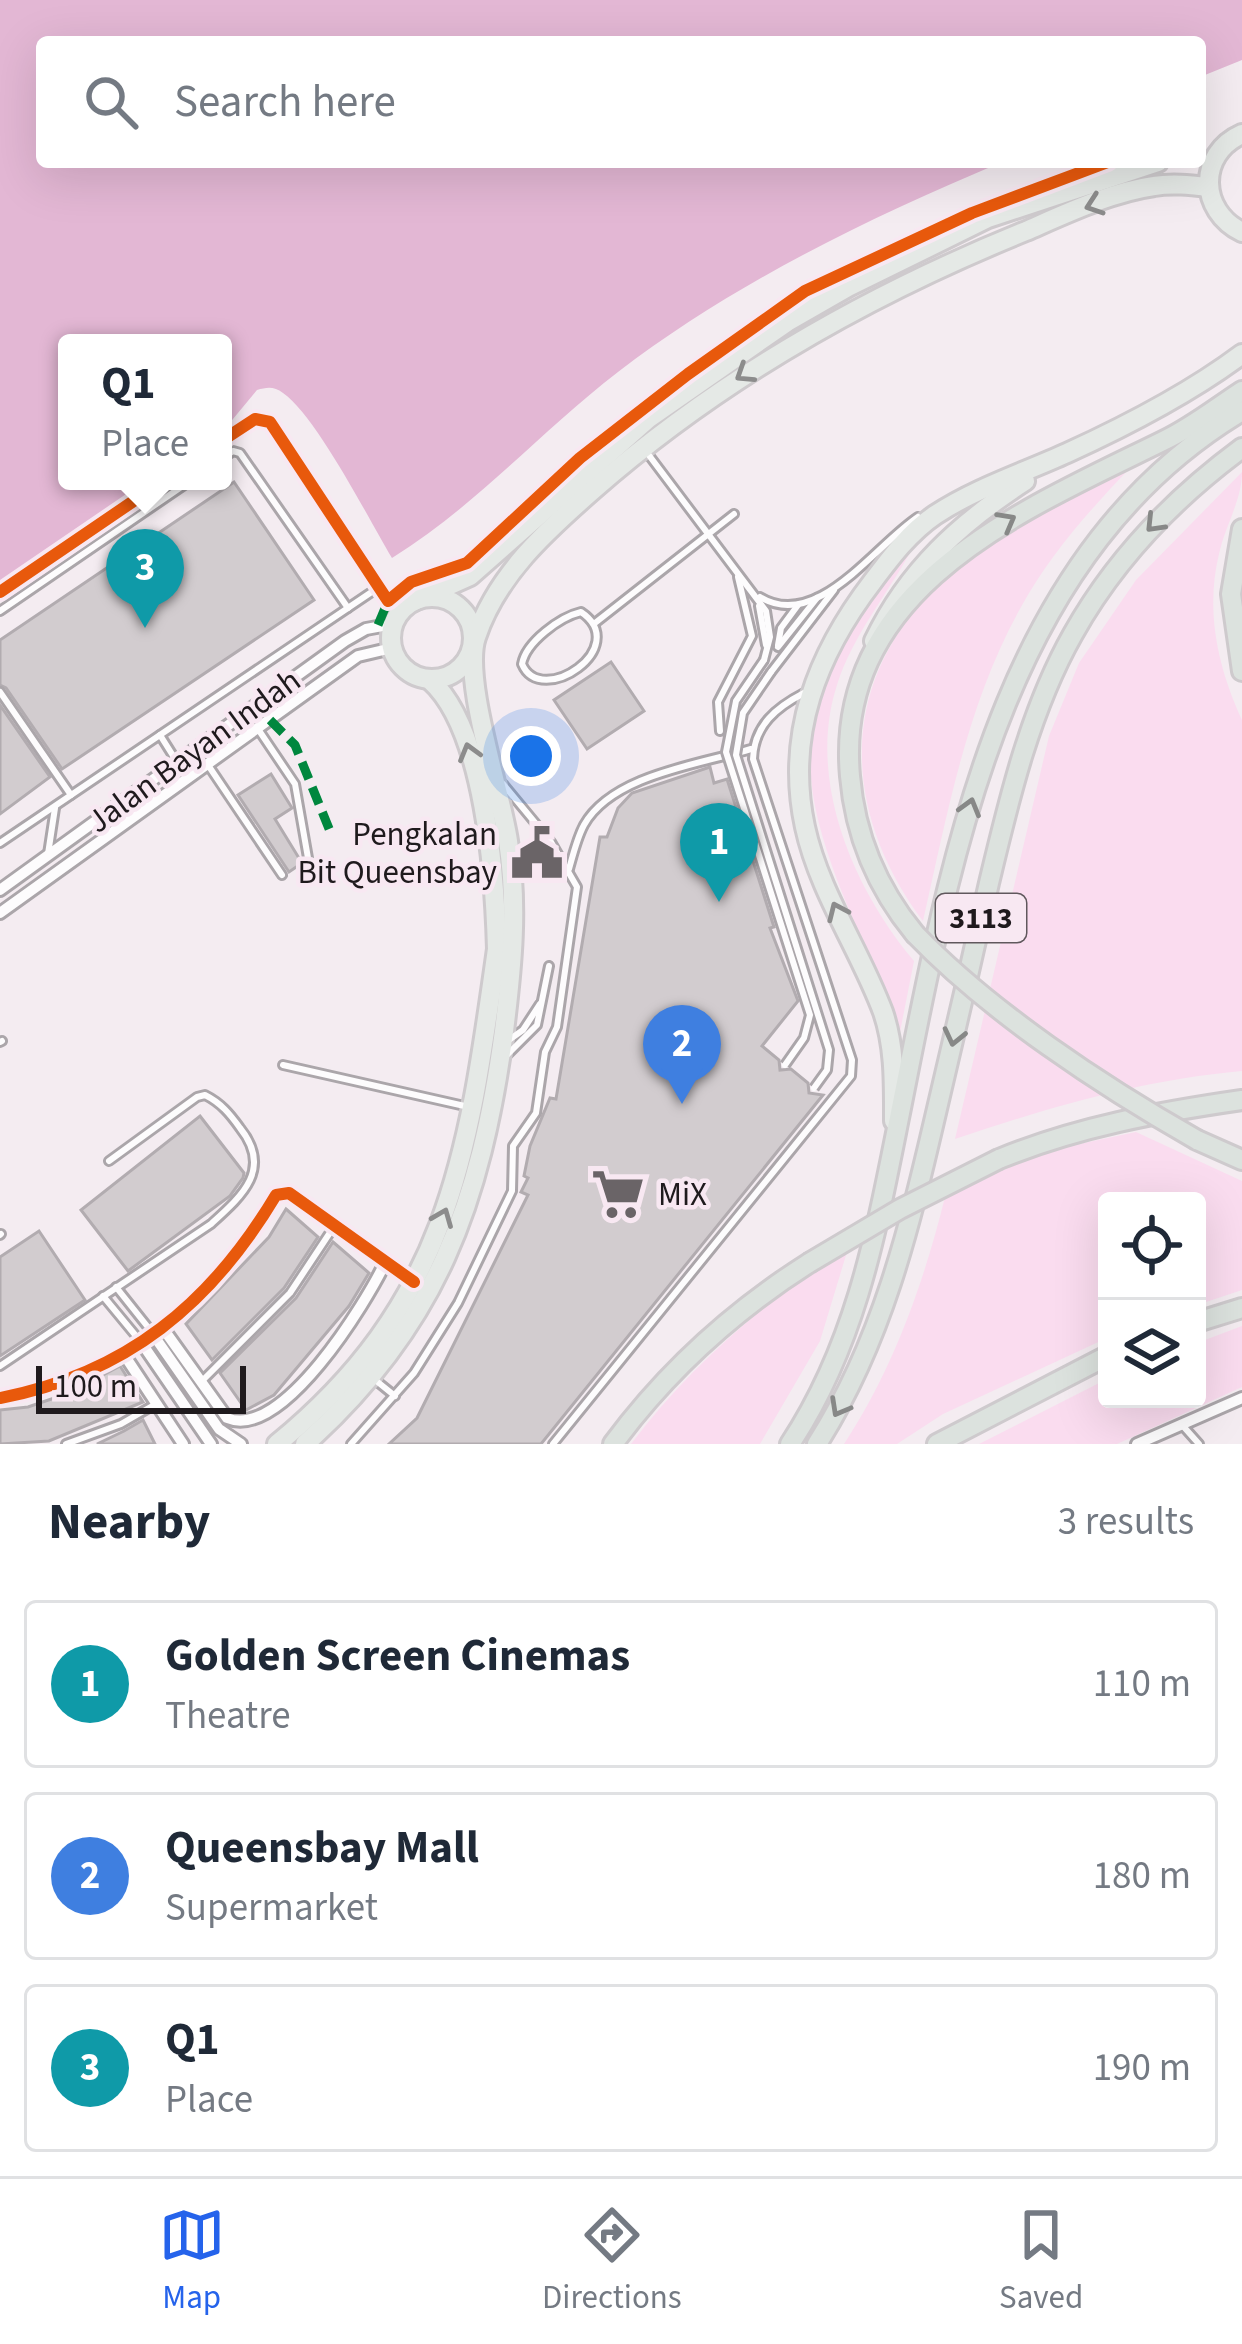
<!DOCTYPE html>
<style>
:root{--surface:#fff;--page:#f2f2f3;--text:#1f2937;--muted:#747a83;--line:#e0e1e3;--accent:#2563eb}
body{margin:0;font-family:"Source Sans 3",sans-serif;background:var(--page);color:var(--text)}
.controls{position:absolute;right:36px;bottom:36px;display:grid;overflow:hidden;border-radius:12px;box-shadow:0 12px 48px #0002}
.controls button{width:108px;height:108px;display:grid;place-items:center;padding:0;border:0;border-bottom:3px solid var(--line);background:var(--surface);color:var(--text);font:60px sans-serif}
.scale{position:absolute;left:36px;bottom:30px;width:210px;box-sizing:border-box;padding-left:12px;border:6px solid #1f1a1d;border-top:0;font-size:33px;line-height:42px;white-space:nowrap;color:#1f1a1d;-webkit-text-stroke:9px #f8e8f2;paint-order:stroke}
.you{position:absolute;left:531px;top:756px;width:42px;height:42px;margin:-30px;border:9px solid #fff;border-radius:50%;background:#1a73e8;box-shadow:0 0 0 18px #1a73e833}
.badge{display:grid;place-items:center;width:78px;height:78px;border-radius:50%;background:var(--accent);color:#fff;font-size:39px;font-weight:700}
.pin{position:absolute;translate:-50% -99px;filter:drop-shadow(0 3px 6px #0008)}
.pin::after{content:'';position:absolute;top:63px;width:42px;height:36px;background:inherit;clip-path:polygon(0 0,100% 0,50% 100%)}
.popup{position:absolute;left:58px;top:334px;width:174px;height:156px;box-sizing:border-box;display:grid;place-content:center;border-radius:12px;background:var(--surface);filter:drop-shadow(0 3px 9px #0005);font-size:39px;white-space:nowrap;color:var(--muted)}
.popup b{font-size:45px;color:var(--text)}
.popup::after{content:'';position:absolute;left:50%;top:100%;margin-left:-24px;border:24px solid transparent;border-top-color:var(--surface)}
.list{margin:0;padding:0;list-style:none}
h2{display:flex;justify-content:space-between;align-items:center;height:156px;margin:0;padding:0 48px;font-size:51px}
h2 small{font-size:39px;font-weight:400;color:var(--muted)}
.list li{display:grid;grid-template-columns:78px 1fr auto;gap:36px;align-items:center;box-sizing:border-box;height:168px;margin:0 24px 24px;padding:0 24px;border:3px solid var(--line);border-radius:12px}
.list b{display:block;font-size:45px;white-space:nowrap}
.list p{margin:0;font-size:39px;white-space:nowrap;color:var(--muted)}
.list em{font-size:39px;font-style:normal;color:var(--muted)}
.icon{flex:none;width:66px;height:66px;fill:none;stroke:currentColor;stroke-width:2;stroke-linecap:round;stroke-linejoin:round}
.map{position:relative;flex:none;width:1242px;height:1444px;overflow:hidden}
.search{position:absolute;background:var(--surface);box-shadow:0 12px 48px #0002;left:36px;right:36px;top:36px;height:132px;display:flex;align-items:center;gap:30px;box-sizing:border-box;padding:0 42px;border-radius:12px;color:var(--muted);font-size:45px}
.sheet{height:732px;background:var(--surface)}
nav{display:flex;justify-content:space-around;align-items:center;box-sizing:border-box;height:168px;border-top:3px solid var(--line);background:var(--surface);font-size:33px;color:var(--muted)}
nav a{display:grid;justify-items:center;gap:6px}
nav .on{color:var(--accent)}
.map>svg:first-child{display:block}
.green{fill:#fadcef}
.water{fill:#e3b7d4}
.building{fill:#d2cccf;stroke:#b2acb0;stroke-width:3}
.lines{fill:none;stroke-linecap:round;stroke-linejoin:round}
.service-casing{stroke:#aba6aa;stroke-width:12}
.minor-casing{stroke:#aba6aa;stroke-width:16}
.primary-casing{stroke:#cecacd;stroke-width:24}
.trunk-casing{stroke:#cecacd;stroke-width:24}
.service{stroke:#fdfcfd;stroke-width:6}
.minor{stroke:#fdfcfd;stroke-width:10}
.primary{stroke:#e5e9e6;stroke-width:18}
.trunk{stroke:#dce2de;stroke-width:18}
.service-bridge-casing{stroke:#aba6aa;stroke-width:12;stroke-linecap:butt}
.trunk-bridge-casing{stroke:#cecacd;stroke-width:24;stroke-linecap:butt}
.service-bridge{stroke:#fdfcfd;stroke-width:6}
.trunk-bridge{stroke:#dce2de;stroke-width:18}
.quiet{stroke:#00873e;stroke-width:9;stroke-dasharray:18 9;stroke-linecap:butt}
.cycleway-casing{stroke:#f8e8f2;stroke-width:20}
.cycleway{stroke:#e8590c;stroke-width:12}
.oneway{stroke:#8c8c8c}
.oneway2{stroke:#878887}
.labels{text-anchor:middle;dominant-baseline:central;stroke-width:9;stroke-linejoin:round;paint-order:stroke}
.shield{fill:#f8e8f2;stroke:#60585d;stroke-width:3}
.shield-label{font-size:30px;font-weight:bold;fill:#1f1a1d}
.street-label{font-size:33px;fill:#1f1a1d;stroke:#f8e8f2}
.poi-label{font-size:33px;fill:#1f1a1d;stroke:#f8e8f2;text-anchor:end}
</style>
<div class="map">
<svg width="1242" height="1444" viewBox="0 0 1242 1444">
<rect width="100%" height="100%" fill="#f4ecf1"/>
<g class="green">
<path d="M1128,470c-40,42 -79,86 -107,137 -54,96 -74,208 -98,314 -65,-86 -86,-195 -24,-289 13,-20 28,-42 46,-57 53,-46 120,-75 183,-105z"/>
<path d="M1242,472c0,28 -17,54 -23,82 -14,57 -1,114 23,166v351c-100,9 -192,36 -287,68l94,-403 30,-73 57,-83z"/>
<path d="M913,547c-24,46 -60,87 -76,138 -31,95 17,205 77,276l-14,71c-79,-201 -161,-297 13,-485z"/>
<path d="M1136,1132l106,49v109l-45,15v-104h-90v137l-164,76 -46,30h-53c49,-74 80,-162 101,-247l87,-43z"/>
<path d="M850,1242l-30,99 -60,103h-129c61,-81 137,-143 219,-202z"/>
<polygon points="1242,1326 1242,1387 1117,1444 979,1444 1107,1379 1107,1399 1197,1399 1197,1343"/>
</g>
<path class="water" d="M0,0h1242v60l-42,17v-35h-1158v120h960c-135,57 -268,121 -384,210 -78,60 -142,134 -226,186 -24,-40 -75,-141 -109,-165 -9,-7 -16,-6 -26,-3l-34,41v-88h-156v138h84l-151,102z"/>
<g class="building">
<polygon points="234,482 314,600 62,769 6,688 0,685 0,640"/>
<polygon points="611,662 644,711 587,749 554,700"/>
<polygon points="0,705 50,777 0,814"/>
<polygon points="710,767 714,783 727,779 774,927 770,928 798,1001 762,1046 779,1060 780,1070 791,1069 808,1083 809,1093 823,1095 541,1444 389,1444 417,1418 528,1195 521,1192 528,1178 524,1176 530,1146 550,1098 556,1099 600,837 607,837 618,808 632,793"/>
<polygon points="271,774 292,808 275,819 302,863 289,872 238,795"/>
<polygon points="200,1116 244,1173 243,1178 230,1196 128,1271 81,1210"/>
<polygon points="286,1209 318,1237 284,1288 212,1360 186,1324 269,1237"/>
<polygon points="39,1231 85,1300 0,1356 0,1257"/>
<polygon points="333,1242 369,1273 349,1306 274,1395 246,1410 220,1373 296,1298"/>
<polygon points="120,1366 143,1402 49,1441 0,1444 0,1410 28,1407 69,1393"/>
<polygon points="143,1420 155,1444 97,1444 124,1431"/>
</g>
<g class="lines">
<g class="service-casing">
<g id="service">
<polyline points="645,450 766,611 770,637 764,660"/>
<polyline points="223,458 233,451 240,453 348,608"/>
<path d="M760,597c57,35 115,-52 158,-80"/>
<polyline points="759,606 766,645"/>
<polyline points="0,611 190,481"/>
<path d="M581,612c52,35 -40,97 -59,52 4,-22 38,-47 59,-52z"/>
<polyline points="595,623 734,514"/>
<polyline points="778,645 781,628 798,605"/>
<polyline points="778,647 817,598"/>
<polyline points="771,672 834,590"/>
<polyline points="0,692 71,795"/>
<polyline points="258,729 295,784 308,858"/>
<polyline points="720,731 718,702 752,636 738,577"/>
<polyline points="160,735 177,762"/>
<polyline points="208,765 282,875"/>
<polyline points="0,843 379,587"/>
<polyline points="48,854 55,808"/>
<path d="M569,869c4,-14 8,-31 15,-44 28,-50 116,-61 167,-76"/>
<polyline points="0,1042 2,1041"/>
<polyline points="506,1042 523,1030 540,1004"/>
<polyline points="506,1056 537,1025 549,966"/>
<polyline points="283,1065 469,1107"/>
<polyline points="0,1235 1,1234"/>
<polyline points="116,1287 151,1331"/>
<polyline points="103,1296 141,1342"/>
<path d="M0,1366l211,-142c31,-28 62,-55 29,-96 -10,-14 -19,-25 -35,-33l-8,2 -88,64"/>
<polyline points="374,1379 395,1396"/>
<polyline points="202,1381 290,1293 333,1228"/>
<polyline points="1183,1426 1199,1444"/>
<polyline points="66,1444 121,1424 154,1405"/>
<polyline points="351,1444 414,1373 458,1303 512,1191 513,1146 536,1113 545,1052 557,1027 577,887 551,842 503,784"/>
<path d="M553,1444l298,-368 1,-16 -99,-301c1,-34 24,-52 51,-66"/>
</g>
</g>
<g class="minor-casing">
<g id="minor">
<polyline points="0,890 345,641 366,629 393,624"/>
<polyline points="0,913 358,656 392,648"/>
<path d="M162,1327l65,91c55,23 139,-115 159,-157"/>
<polyline points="152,1333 219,1429 241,1444"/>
<polyline points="141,1342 211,1444"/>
<polyline points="125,1356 183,1444"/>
<path d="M0,1398c126,-24 211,-94 276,-203l13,-2 125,89"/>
<polyline points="1137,1444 1242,1398"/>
</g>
</g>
<g class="primary-casing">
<g id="primary">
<path d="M1242,134c-45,20 -43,77 0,98"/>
<circle cx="432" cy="638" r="41"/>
<polyline points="414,601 470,576 649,418 787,322 848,287 988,218 1158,162"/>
<path d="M874,641c34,-71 86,-118 151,-160"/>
<path d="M894,1121c0,-37 1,-74 -11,-109 -23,-62 -64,-120 -78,-185 -20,-92 12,-173 68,-246 18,-24 37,-49 62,-66 41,-27 88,-42 132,-62 59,-27 123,-60 175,-99"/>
<path d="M277,1444c172,-141 191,-288 220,-495 -2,-72 -12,-220 -67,-269"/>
<path d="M305,1444c132,-118 176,-242 199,-413 8,-64 14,-125 4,-190 -7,-48 -46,-163 -32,-204 21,-62 69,-105 117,-147 129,-113 275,-195 433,-259 39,-17 85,-39 128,-45 18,-3 36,-1 54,1"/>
</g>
</g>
<g class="trunk-casing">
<g id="trunk">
<polyline points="1242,529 1231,594 1242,671"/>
<path d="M915,934c-38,-46 -60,-99 -65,-158 -17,-190 176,-267 315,-336 27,-13 51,-32 77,-49"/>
<polyline points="1197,1140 1242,1160"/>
<path d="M999,1159c78,-32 160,-47 243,-59"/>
<polyline points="1197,1322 1242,1308"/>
<path d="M613,1444c54,-73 119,-132 196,-181"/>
<path d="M790,1444c66,-100 86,-211 109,-326 51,-255 99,-561 343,-707"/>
<path d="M817,1444c65,-102 92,-215 119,-331 18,-77 36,-153 53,-230 20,-84 41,-173 84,-249 42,-75 100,-135 169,-186"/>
<polyline points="937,1444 1107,1356"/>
</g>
</g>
<use href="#service" class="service"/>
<use href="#minor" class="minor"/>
<use href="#primary" class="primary"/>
<use href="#trunk" class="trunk"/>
<g class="service-bridge-casing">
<g id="service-bridge">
<polyline points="764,660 736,701 726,752 810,1015 804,1038 785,1065"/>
<polyline points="771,672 743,713 736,755 829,1050 827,1070 814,1088"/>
</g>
</g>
<g class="trunk-bridge-casing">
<g id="trunk-bridge">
<path d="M915,934c75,78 187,152 282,206"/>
<polyline points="809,1263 900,1209 999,1159"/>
</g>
</g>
<use href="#service-bridge" class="service-bridge"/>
<use href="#trunk-bridge" class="trunk-bridge"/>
<g class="quiet">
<polyline points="378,625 388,601"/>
<polyline points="270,720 295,745 332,836"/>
</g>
<g class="cycleway-casing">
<g id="cycleway">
<polyline points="223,440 255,419 270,422 388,601 411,582 467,563 580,458 688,374 805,291 972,213 1108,162"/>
<polyline points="0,592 163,481"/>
<path d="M0,1398c126,-24 211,-94 276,-203l13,-2 125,89"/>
</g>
</g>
<use href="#cycleway" class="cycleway"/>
</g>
<defs><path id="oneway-chevron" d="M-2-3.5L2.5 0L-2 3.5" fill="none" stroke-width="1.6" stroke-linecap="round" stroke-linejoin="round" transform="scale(3)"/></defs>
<g class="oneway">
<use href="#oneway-chevron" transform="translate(1094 205) rotate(161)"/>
<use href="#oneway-chevron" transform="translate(744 374) rotate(147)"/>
<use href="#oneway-chevron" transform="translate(469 752) rotate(-106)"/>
<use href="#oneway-chevron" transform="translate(837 911) rotate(-114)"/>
<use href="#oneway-chevron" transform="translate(443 1217) rotate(-68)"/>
</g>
<g class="oneway2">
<use href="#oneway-chevron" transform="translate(1007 521) rotate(-29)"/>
<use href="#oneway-chevron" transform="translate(1154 524) rotate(134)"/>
<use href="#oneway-chevron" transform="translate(970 807) rotate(-74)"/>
<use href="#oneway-chevron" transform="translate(954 1037) rotate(103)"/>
<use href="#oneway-chevron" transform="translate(839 1408) rotate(119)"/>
</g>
<defs>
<g id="civic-bare" transform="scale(4.14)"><path d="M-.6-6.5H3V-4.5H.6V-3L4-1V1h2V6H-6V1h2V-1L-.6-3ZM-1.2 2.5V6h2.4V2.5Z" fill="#6a6467" stroke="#f8e8f2" stroke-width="2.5" paint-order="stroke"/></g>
<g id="supermarket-bare" transform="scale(4.14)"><path d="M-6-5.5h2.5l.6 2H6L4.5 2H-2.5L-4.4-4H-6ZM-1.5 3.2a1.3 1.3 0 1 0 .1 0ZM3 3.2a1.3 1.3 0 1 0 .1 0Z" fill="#6a6467" stroke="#f8e8f2" stroke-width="2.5" paint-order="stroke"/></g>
</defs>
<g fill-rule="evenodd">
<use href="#civic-bare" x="537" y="853"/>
<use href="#supermarket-bare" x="618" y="1194"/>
</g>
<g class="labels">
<rect class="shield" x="936" y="894" width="90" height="48" rx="9"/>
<g class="shield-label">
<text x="981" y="918">3113</text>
</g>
<g class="street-label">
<text transform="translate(194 751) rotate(-36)">Jalan Bayan Indah</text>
</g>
<g class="poi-label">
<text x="497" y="834">Pengkalan<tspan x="497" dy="38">Bit Queensbay</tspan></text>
<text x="658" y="1194" text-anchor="start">MiX</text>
</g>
</g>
</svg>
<div class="controls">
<button><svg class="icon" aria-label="locate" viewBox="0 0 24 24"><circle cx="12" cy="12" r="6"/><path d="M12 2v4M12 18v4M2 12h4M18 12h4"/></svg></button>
<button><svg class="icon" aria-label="layers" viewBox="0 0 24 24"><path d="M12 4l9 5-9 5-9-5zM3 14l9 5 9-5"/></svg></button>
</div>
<div class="scale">100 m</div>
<div class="you"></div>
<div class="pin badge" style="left:719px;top:902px;background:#0f9aa8">1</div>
<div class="pin badge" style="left:682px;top:1104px;background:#3f7fe0">2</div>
<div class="pin badge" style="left:145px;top:628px;background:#0f9aa8">3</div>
<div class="popup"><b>Q1</b>Place</div>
<div class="search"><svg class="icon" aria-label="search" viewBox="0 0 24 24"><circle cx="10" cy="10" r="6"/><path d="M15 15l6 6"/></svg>Search here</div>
</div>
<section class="sheet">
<h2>Nearby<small>3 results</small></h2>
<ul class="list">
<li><span class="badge" style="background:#0f9aa8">1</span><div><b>Golden Screen Cinemas</b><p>Theatre</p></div><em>110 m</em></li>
<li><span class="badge" style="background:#3f7fe0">2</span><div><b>Queensbay Mall</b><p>Supermarket</p></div><em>180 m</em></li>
<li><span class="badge" style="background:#0f9aa8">3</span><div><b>Q1</b><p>Place</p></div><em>190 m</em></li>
</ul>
</section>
<nav>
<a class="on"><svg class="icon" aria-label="map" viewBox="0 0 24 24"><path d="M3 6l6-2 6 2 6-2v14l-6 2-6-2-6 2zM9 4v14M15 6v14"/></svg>Map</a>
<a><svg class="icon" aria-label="directions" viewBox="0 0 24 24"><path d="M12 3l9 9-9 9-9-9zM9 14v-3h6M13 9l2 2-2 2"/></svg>Directions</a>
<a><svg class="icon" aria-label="saved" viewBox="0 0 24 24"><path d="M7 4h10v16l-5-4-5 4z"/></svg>Saved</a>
</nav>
